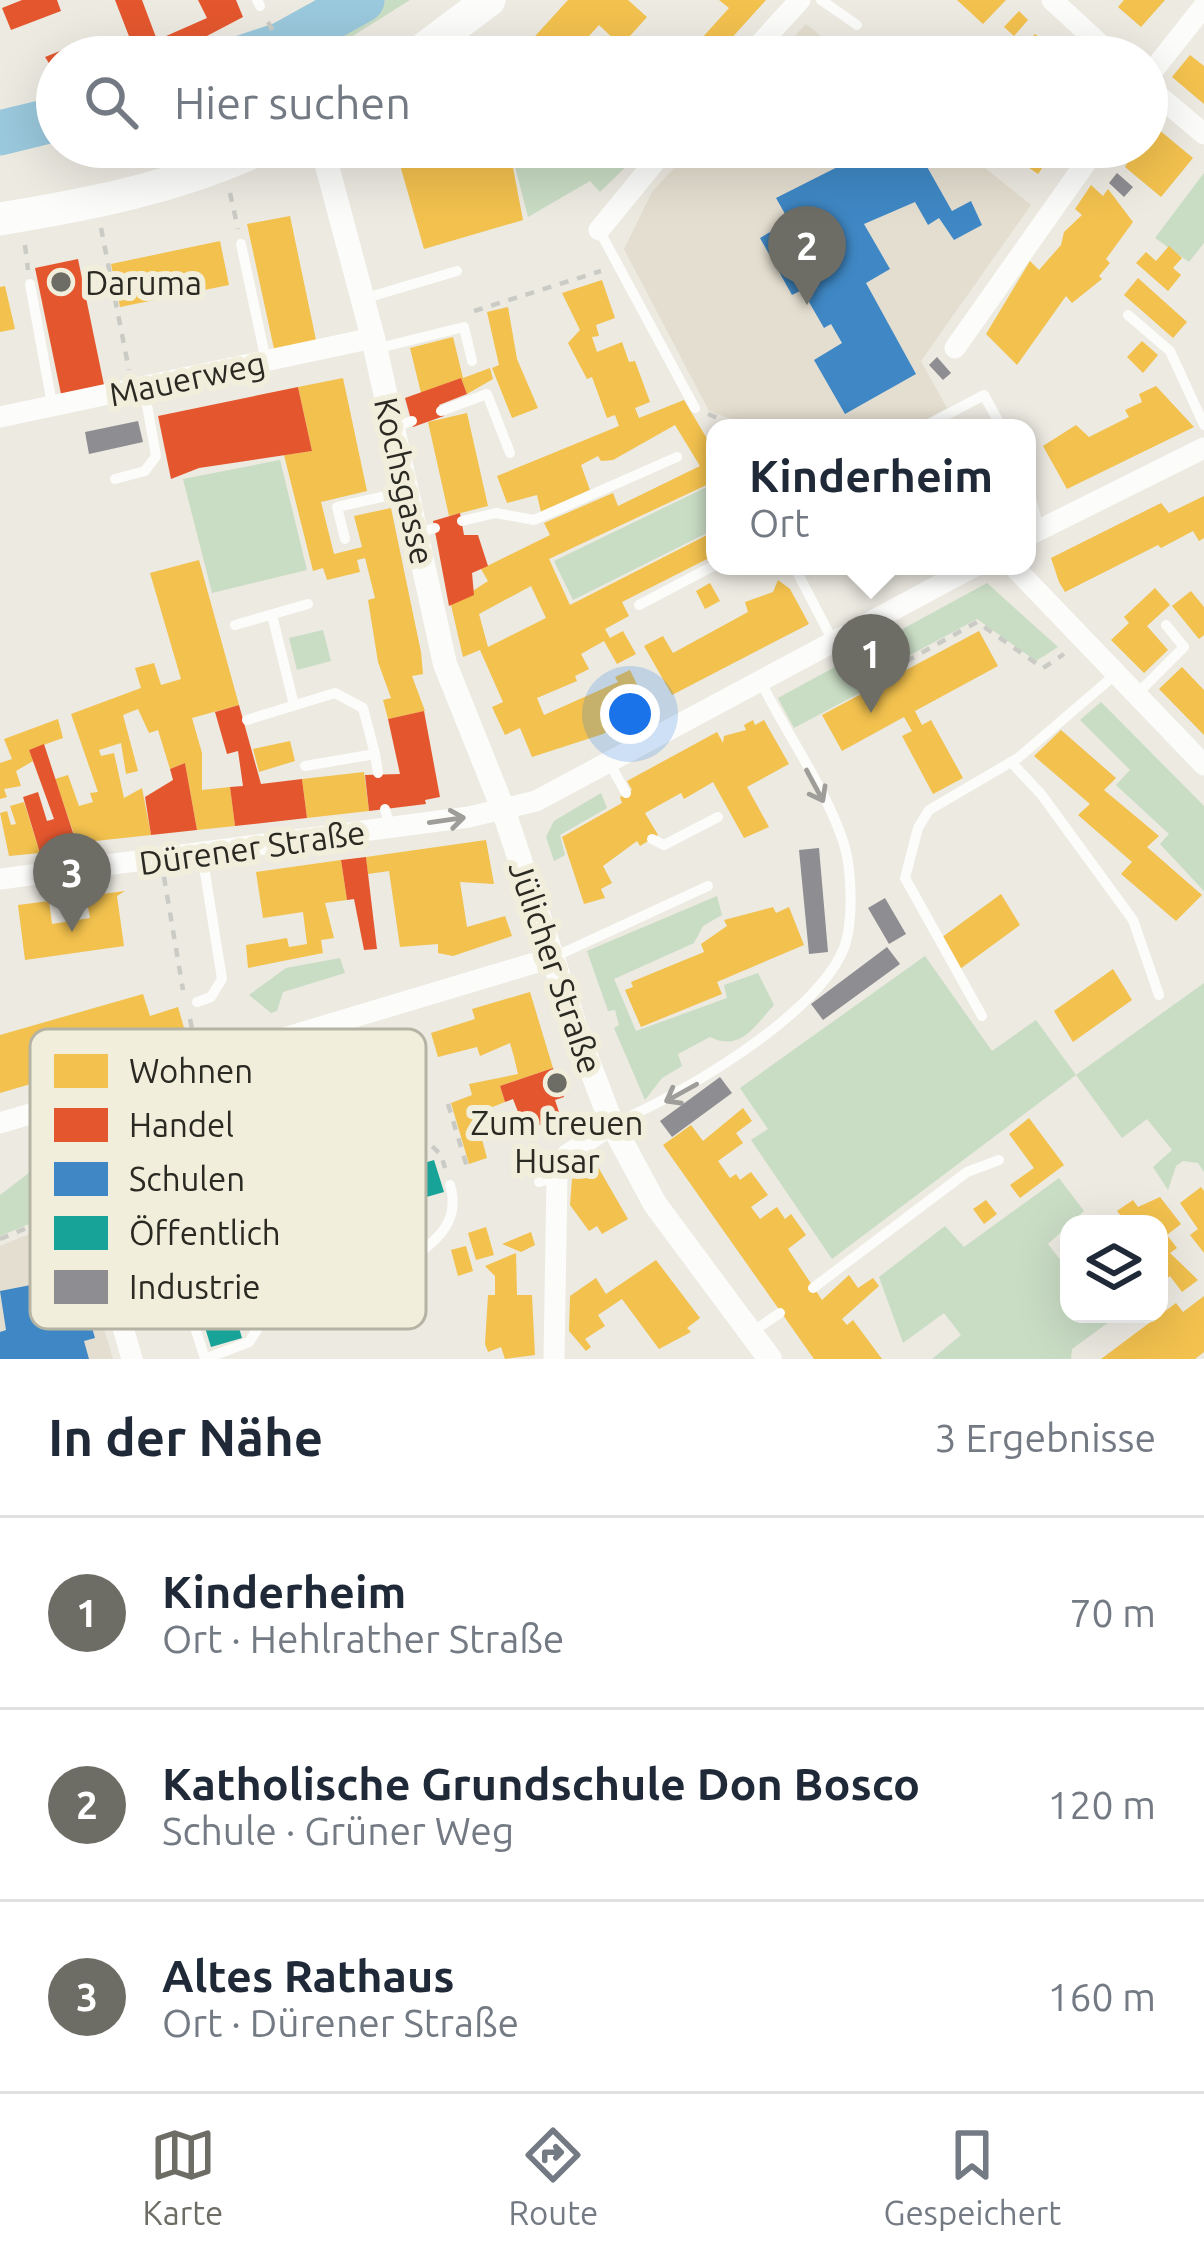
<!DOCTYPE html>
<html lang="de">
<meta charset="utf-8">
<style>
:root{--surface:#fff;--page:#f2f2f3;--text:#1f2937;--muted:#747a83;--line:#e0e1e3;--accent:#6e6d65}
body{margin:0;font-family:Ubuntu,sans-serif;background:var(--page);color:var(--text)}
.controls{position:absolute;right:36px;bottom:36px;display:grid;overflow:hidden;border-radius:24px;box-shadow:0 12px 48px #0002}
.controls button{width:108px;height:108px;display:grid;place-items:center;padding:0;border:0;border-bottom:3px solid var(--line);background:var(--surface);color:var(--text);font:60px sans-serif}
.you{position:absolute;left:630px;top:714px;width:42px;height:42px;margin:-30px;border:9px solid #fff;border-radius:50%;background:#1a73e8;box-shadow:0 0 0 18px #1a73e833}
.badge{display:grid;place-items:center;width:78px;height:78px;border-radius:50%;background:var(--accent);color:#fff;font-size:39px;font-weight:700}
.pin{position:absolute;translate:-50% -99px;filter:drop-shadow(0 3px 6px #0008)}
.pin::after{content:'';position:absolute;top:63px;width:42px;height:36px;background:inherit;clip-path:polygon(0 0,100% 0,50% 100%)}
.popup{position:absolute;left:706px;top:419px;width:330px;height:156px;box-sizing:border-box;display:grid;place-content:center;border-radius:24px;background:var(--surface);filter:drop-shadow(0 3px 9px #0005);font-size:39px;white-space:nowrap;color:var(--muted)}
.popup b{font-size:45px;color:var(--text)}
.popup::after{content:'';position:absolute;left:50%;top:100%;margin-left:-24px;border:24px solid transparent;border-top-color:var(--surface)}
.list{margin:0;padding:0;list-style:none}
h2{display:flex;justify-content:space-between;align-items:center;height:156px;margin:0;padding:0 48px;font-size:51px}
h2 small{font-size:39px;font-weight:400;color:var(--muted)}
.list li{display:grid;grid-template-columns:78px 1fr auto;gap:36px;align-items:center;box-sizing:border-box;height:192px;padding:0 48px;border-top:3px solid var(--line)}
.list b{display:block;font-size:45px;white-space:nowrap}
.list p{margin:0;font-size:39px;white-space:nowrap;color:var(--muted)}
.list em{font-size:39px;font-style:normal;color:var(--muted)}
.icon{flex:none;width:66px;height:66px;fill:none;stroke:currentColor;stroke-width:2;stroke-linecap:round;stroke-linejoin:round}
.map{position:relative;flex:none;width:1204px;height:1359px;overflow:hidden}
.search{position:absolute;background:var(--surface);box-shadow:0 12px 48px #0002;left:36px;right:36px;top:36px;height:132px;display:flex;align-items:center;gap:30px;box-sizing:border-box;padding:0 42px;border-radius:66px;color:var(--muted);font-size:45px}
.sheet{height:732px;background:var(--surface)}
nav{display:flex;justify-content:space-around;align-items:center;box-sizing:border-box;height:168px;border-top:3px solid var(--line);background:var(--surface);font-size:33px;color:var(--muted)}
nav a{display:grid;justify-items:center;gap:6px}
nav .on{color:var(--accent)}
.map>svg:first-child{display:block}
.education{fill:#e4ded0}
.grass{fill:#c9dcc4}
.forest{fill:url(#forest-firs)}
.homes{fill:#f2c14e;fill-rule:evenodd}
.shops{fill:#e4572e}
.schools{fill:#3f88c5}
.public{fill:#17a398}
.industry{fill:#8d8d92}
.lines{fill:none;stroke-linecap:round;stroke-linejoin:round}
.river{stroke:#9ac8dc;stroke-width:45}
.path{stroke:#cbcbc6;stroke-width:4.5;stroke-dasharray:9 9;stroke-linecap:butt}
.service{stroke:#fcfcfa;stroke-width:10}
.minor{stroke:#fcfcfa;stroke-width:21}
.tertiary{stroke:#fcfcfa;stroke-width:24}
.primary{stroke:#fcfcfa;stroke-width:33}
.oneway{stroke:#9e9d99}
.poi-dot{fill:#6e6d65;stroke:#f1eedc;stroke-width:4.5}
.labels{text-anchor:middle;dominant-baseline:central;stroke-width:12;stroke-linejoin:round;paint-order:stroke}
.poi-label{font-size:33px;fill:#2a2922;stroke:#f1eedc;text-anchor:start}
.street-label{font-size:33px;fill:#2a2922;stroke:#f1eedc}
.key{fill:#f1eedc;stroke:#b5b3a4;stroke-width:3}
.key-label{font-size:33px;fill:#2a2922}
</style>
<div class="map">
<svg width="1204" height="1359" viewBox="0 0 1204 1359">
<defs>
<pattern id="forest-firs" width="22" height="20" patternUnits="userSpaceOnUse" patternTransform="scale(3)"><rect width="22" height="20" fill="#c9dcc4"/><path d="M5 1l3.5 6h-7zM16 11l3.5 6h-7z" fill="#adbda8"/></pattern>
</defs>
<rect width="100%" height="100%" fill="#eceae1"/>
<g class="education">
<polygon points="806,24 847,57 775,57"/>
<polygon points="693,147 959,147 1031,205 921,361 947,408 910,428 755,428 709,411 624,249 652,192"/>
<polygon points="71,1217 113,1359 0,1359 0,1246"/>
</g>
<g class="grass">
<polygon points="510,147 575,147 581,152 586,147 646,147 600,192 590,181 528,217"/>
<polygon points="1204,173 1204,243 1189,262 1155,238"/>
<polygon points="280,460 307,570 212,593 183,479"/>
<polygon points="715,483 715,529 573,600 554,561"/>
<polygon points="987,583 1058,647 1036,661 977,619 890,666 877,643"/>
<polygon points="323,630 331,661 297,670 289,638"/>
<polygon points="866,650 884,680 794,728 778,698"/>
<polygon points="1101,702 1204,806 1204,891 1160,844 1169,834 1116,785 1130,770 1080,720"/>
<polygon points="601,793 607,808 560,835 565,855 554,861 546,837 554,821"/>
<path d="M717,896l5,19 -19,11 -9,17 -80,36 22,52 91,-33 -3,-13 34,-12 16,32c-20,22 -34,47 -64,32l-32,17 4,12 -20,12 -17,22 -31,-72 5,-3 -4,-15 -7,1 -21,-60z"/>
<polygon points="925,956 992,1051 1036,1020 1076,1075 1204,983 1204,1172 1198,1163 1183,1161 1176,1166 1168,1190 1153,1167 1172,1150 1147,1119 1122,1138 1076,1075 832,1259 751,1140 768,1129 740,1088"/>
<polygon points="340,958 345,973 283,992 277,1011 271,1013 249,995 286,968"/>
<polygon points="49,1137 69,1200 66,1209 0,1236 0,1195 42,1163 36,1140"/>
<polygon points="1059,1178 1084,1211 1048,1244 1069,1271 1069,1314 1120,1314 1072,1349 1071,1359 932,1359 961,1335 944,1313 903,1343 879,1277 945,1226 964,1247"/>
</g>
<polygon class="forest" points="374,0 410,0 319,57 298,57 294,51"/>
<g class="homes">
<polygon points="568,0 628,0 647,17 621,46 599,25 570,57 516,57"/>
<polygon points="719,0 766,0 718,53 702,38 729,8"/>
<polygon points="957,0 1006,0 983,24"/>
<polygon points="1124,0 1165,0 1141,27 1118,7"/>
<polygon points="1019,11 1028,20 1014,36 1004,27"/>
<polygon points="1035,34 1060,57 1013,57"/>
<polygon points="1190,55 1204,66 1204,104 1172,77"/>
<polygon points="1152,124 1193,158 1161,197 1125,167 1137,147 1147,147"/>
<polygon points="410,147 509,147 523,220 424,249 398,158"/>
<polygon points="999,147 1057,147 1038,174"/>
<polygon points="1091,185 1103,196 1108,189 1133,222 1106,259 1110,263 1099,276 1102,279 1072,303 1066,296 1017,365 986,334 1030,261 1039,270 1061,245 1064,232 1082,215 1075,209"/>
<polygon points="290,216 316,340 274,349 247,224"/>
<polygon points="220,241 229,285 120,307 111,264"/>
<polygon points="1169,246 1182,258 1173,268 1181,275 1168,291 1136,263 1146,252 1156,261"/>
<polygon points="1138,278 1187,322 1173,338 1124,295"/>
<path d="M602,280l13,38 -19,7 3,11 -7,1 5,15 25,-10 7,20 6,-1 15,41 -15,6 4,10 45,-18 31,52v29l-166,78 21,46 145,-74v24l-93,47 7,14 -24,13 5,9 13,-7 13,23 -19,10 -13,-23 -23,13 8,15 -14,7 2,5 -40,17 7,17 74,-33 -3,-5 15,-7 19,39 -46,25 -71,23 -12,-29 -15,7 -13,-28 11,-5 -23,-52 -17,7 -12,-52 37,-24 -7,-12 69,-34 -6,-12 69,-30 5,13 82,-40 -25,-41 -62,35 -12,1 -3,-5 -17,9 9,25 -49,22 -4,-17 -30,8 -10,-27 122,-50 -4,-11 -8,3 -15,-41 -5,2 -19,-36 12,-13 -18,-37zM531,586l15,32 -58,29 -9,-33z"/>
<polygon points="5,286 15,329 0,332 0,287"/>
<polygon points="508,307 517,359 538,408 512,418 492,368 499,365 487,312"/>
<polygon points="453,337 463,378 490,368 493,379 467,394 461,378 421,393 410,348"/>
<polygon points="1142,341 1158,355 1143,373 1127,357"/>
<polygon points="343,378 367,491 321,502 334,554 362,547 354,516 391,508 421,652 423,674 412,676 425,711 388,719 383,700 391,698 378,662 368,600 375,598 365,558 357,560 360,572 327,580 323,568 313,571 284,455 312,451 298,387"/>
<polygon points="1156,386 1194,427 1067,489 1043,446 1076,425 1089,437 1129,417 1125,410 1142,402 1139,394"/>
<polygon points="467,413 488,506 449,516 428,422"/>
<polygon points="1204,496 1204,538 1199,541 1193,531 1161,548 1158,545 1065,592 1059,582 1051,558 1161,503 1169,513"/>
<polygon points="199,560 239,705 192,718 202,753 202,790 230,787 235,826 197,830 185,763 170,769 158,730 149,733 138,709 123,715 138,771 126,774 121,743 99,750 101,756 114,753 124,798 142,788 151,835 77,843 55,779 68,775 79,806 93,802 90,793 98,792 71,714 141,688 135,668 154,663 161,685 181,679 150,573"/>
<polygon points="778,580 790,589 809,624 672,695 644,646 663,636 673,653 748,612 745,602 773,592"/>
<polygon points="710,583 720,601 705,609 696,591"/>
<polygon points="1155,588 1170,605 1147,626 1168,650 1144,673 1111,640 1129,623 1124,617"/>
<polygon points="1191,591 1204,607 1204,635 1199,639 1172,606"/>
<polygon points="979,631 998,666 915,711 922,725 931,720 963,778 933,794 902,736 912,731 904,717 842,751 822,715"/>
<polygon points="1182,667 1204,690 1204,735 1159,689"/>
<polygon points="58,719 63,738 29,750 33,761 16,771 21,786 4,789 7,797 0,799 0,763 12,759 4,739"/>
<polygon points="753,720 755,725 764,720 789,764 747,787 769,827 744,838 713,782 684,799 681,793 645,813 658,835 640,846 637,841 603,866 612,883 601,889 605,898 584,904 562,837 622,803 620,797 632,790 627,781 717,732 723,743 724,736 746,730 744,725"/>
<polygon points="1061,730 1116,778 1104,790 1159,836 1147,847 1202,895 1176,921 1121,874 1132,862 1078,815 1090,804 1034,756"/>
<polygon points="290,741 295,761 259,772 253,749"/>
<polygon points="364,772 369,811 307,818 302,779"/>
<polygon points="24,802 40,853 9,856 0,813 7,811 11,825 16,824 10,806"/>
<polygon points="486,840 494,884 460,882 467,927 505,916 512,936 453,956 438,953 438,944 400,947 389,871 368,874 366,857"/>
<polygon points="341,860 347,900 325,903 334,938 321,940 323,953 248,968 246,945 287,938 289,947 307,944 303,912 263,918 256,872"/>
<polygon points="125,891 117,896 124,946 25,960 18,905 49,901 52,924 90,918 86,896"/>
<polygon points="1001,894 1020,925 960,969 941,938"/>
<polygon points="773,907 776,913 789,907 804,945 717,982 722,994 641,1027 625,990 633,987 631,982 704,952 701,944 727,926 724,920"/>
<polygon points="1113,969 1132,1000 1073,1042 1054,1011"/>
<polygon points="530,992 553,1068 500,1086 505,1102 490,1108 495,1123 479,1128 487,1158 469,1164 451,1103 472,1095 469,1084 518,1074 514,1057 510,1043 480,1056 477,1047 438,1057 431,1033 475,1019 472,1009"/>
<polygon points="143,994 150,1016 178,1007 187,1038 0,1093 0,1035"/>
<polygon points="386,1043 408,1117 367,1130 345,1055"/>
<polygon points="743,1108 752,1121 736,1133 743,1143 718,1161 730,1178 736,1174 740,1180 751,1172 768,1195 751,1207 760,1219 777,1207 785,1219 791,1214 806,1235 788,1249 822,1300 849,1275 858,1288 873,1278 879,1286 842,1319 847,1325 853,1320 882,1359 814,1359 663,1145 691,1125 703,1141"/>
<polygon points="1029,1118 1064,1165 1020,1198 1010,1185 1034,1168 1009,1134"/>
<polygon points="598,1167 628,1219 602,1234 597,1226 589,1231 570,1205 572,1179"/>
<polygon points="1201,1187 1204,1191 1204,1253 1190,1235 1198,1229 1180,1203"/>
<polygon points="1160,1197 1181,1224 1167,1235 1177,1248 1170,1253 1198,1280 1182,1292 1170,1276 1165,1280 1159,1273 1159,1224 1127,1224 1117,1211 1133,1200 1138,1207"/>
<polygon points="986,1200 997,1214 984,1224 973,1209"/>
<polygon points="486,1227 494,1255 476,1260 468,1233"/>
<polygon points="531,1232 535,1245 521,1252 502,1244"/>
<polygon points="466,1246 473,1271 458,1276 451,1250"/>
<polygon points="516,1253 517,1295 532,1295 535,1355 505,1359 501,1347 488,1352 485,1344 488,1295 495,1295 495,1276 485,1266"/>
<polygon points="656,1260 700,1318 687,1328 691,1332 659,1349 622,1299 598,1315 605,1326 585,1339 591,1347 586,1351 569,1331 570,1296 596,1278 606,1294"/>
<polygon points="1204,1296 1204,1352 1195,1359 1101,1359 1176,1303 1183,1312"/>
</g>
<g class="shops">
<polygon points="22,0 57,0 61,11 11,30 2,8"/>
<polygon points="115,0 142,0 157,40 207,18 198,0 236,0 243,17 167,57 137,57"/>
<polygon points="70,47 74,57 57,57 52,68 45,57"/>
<polygon points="78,259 104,385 61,394 35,268"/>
<polygon points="461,378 467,394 439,405 444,416 413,427 405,398"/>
<polygon points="298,387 312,451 199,468 171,479 158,416"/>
<polygon points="460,513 464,535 478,535 488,566 472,573 474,595 449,606 433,521"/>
<polygon points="239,705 261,784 302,779 307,818 235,826 230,787 243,786 238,751 227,754 215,712"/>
<polygon points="424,711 440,797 425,800 426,804 369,811 365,775 400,774 388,719"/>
<polygon points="44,744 77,845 40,853 23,797 38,792 47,821 54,819 29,750"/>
<polygon points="185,763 197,830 151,835 145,797 173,780 170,769"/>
<polygon points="366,857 377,949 364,950 354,899 347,900 341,860"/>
<polygon points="553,1068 564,1097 555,1100 561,1118 525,1130 513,1099 505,1102 500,1086"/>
</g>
<g class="schools">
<polygon points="877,147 928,152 926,165 952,211 971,201 982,225 954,240 939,218 928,225 915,202 864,224 890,269 866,283 916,374 845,414 814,360 842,343 831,324 824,328 802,290 792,295 760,238 789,221 776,198"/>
<polygon points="77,1276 95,1338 84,1341 89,1359 0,1359 0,1332 6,1330 0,1291"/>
</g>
<polygon class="public" points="411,1155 414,1166 434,1160 444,1192 423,1198 427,1208 268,1256 264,1246 219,1260 242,1338 211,1347 163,1191 195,1181 209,1228 255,1214 252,1203"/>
<g class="industry">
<polygon points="1117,173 1133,187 1124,197 1109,183"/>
<polygon points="937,357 951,373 943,380 929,365"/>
<polygon points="138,421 143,442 89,454 85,432"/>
<polygon points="819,848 828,952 809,954 799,850"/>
<polygon points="885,898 906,934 889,944 868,908"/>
<polygon points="887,947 900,964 823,1020 811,1004"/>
<polygon points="720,1077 732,1093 672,1137 660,1121"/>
</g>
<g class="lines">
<g class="river">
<polyline points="244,57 283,44 362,0"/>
<polyline points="0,133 57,119"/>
</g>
<g class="path">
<polyline points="268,22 287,57"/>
<polyline points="230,193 238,229"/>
<polyline points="101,228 129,370"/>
<polyline points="25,245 28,270"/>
<polyline points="474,311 601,271"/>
<polyline points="708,414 742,428"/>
<polyline points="871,644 887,672 977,622 1043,668 1064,654"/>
<polyline points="164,877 183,990"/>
<polyline points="190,1019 195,1043"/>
<polyline points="327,1047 338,1086"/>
<polyline points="321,1091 344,1084 366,1153"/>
<polyline points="448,1104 467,1167"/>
<polyline points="132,1144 141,1173 154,1169 149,1145"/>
<polyline points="337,1147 348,1158 421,1135 441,1155 445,1168"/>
<polyline points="0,1239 66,1212"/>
</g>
<g class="service">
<polyline points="257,0 260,6"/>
<polyline points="821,0 857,25"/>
<polyline points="599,230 695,408"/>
<polyline points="241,244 266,361"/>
<polyline points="30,284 52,404"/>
<polyline points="366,298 457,271"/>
<polyline points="1128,315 1170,351 1204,425"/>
<polyline points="375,349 464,327 472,361"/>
<polyline points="441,411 487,394 510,453"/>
<polyline points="393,427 412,421"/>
<polyline points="922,428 984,395 1002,428"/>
<polyline points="115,479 145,471 156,456 144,388"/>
<polyline points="1027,484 1039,529"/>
<polyline points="462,521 496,513 534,520 677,457"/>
<polyline points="417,533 435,528"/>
<polyline points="345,539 337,507 404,492"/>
<polyline points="794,566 834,643"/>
<polyline points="639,605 715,565"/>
<polyline points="272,615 294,705"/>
<polyline points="235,625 308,604"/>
<polyline points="1136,695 1184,647 1166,625"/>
<polyline points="247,720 335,693 363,708 375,754 305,766"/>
<polyline points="375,754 378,773"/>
<polyline points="1011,762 1041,794 1133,920 1159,995"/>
<polyline points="610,764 626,793"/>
<polyline points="385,809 390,828"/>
<polyline points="652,839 664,845 718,817"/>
<polyline points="554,957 708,886"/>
<polyline points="197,1002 211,997 222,979 202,854"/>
<polyline points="982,1016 905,878 918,828 929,810 1018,758 1116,674"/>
<polyline points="146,1080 166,1139"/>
<path d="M612,1124c66,-27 204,-107 232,-176 10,-27 8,-83 -2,-110 -19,-54 -56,-105 -81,-156"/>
<polyline points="539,1182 557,1176"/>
<polyline points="159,1213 205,1359"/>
<path d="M415,1256c26,-18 45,-38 35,-71"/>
<polyline points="813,1288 967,1172 999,1160"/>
<polyline points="753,1331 780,1313"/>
<polyline points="205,1359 249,1342 268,1313"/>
</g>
<g class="minor">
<polyline points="1052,0 1114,57"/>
<polyline points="748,57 800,0"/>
<polyline points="1147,78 1204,6"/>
<polyline points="1147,86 1204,134"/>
<polyline points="599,230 667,147"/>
<polyline points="955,348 1097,147"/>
<polyline points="0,417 373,338"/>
<polyline points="1027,536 1204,448"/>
<polyline points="1013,566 1204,765"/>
<polyline points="0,879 469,817 536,801 975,566"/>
<polyline points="59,1104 132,1359"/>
<polyline points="0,1123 551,958"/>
<polyline points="554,1359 557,1176 567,1155 612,1124"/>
</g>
<polyline class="tertiary" points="322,147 373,338 445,664 503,809 581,1043 612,1124 655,1204 770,1359"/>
<g class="primary">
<polyline points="413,57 489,0"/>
<path d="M0,219c91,-15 179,-32 264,-72"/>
</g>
</g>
<defs><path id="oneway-shaft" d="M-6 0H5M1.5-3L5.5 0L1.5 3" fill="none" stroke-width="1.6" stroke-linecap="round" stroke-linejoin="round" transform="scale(3)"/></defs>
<g class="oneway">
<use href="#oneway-shaft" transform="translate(815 786) rotate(62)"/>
<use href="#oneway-shaft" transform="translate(447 820) rotate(-8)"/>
<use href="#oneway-shaft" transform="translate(681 1093) rotate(151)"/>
</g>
<g class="poi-dot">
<circle cx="61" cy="282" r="12"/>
<circle cx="557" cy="1083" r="12"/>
</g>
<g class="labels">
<g class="poi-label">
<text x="85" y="282">Daruma</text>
<text x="557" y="1122" text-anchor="middle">Zum treuen<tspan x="557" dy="38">Husar</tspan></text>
</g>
<g class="street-label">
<text transform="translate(187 378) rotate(-12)">Mauerweg</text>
<text transform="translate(405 481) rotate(77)">Kochsgasse</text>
<text transform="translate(252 847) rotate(-8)">Dürener Straße</text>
<text transform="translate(556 967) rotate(71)">Jülicher Straße</text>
</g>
</g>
<rect x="30" y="1029" width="396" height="300" rx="18" class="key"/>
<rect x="54" y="1054" width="54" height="34" fill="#f2c14e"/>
<rect x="54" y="1108" width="54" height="34" fill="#e4572e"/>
<rect x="54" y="1162" width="54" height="34" fill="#3f88c5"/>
<rect x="54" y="1216" width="54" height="34" fill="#17a398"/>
<rect x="54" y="1270" width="54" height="34" fill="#8d8d92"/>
<g class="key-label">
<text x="129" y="1083">Wohnen</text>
<text x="129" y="1137">Handel</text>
<text x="129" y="1191">Schulen</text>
<text x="129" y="1245">Öffentlich</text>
<text x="129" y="1299">Industrie</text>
</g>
</svg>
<div class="controls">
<button><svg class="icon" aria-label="layers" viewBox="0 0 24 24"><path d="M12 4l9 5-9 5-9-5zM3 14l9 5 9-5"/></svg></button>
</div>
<div class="you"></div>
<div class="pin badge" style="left:871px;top:713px">1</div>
<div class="popup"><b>Kinderheim</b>Ort</div>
<div class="pin badge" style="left:807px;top:305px">2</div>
<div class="pin badge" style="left:72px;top:932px">3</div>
<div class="search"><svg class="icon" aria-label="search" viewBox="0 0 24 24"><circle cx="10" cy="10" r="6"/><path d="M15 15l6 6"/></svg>Hier suchen</div>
</div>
<section class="sheet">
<h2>In der Nähe<small>3 Ergebnisse</small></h2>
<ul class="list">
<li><span class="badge">1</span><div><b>Kinderheim</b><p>Ort · Hehlrather Straße</p></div><em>70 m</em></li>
<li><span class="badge">2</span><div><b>Katholische Grundschule Don Bosco</b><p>Schule · Grüner Weg</p></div><em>120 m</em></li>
<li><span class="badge">3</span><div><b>Altes Rathaus</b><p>Ort · Dürener Straße</p></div><em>160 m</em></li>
</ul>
</section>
<nav>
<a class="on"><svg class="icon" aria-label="map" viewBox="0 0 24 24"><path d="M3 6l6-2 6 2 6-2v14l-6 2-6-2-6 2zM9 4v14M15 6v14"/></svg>Karte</a>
<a><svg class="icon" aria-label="directions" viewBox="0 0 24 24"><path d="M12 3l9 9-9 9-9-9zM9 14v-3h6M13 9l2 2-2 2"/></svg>Route</a>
<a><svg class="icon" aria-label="saved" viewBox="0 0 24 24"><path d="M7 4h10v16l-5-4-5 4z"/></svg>Gespeichert</a>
</nav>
